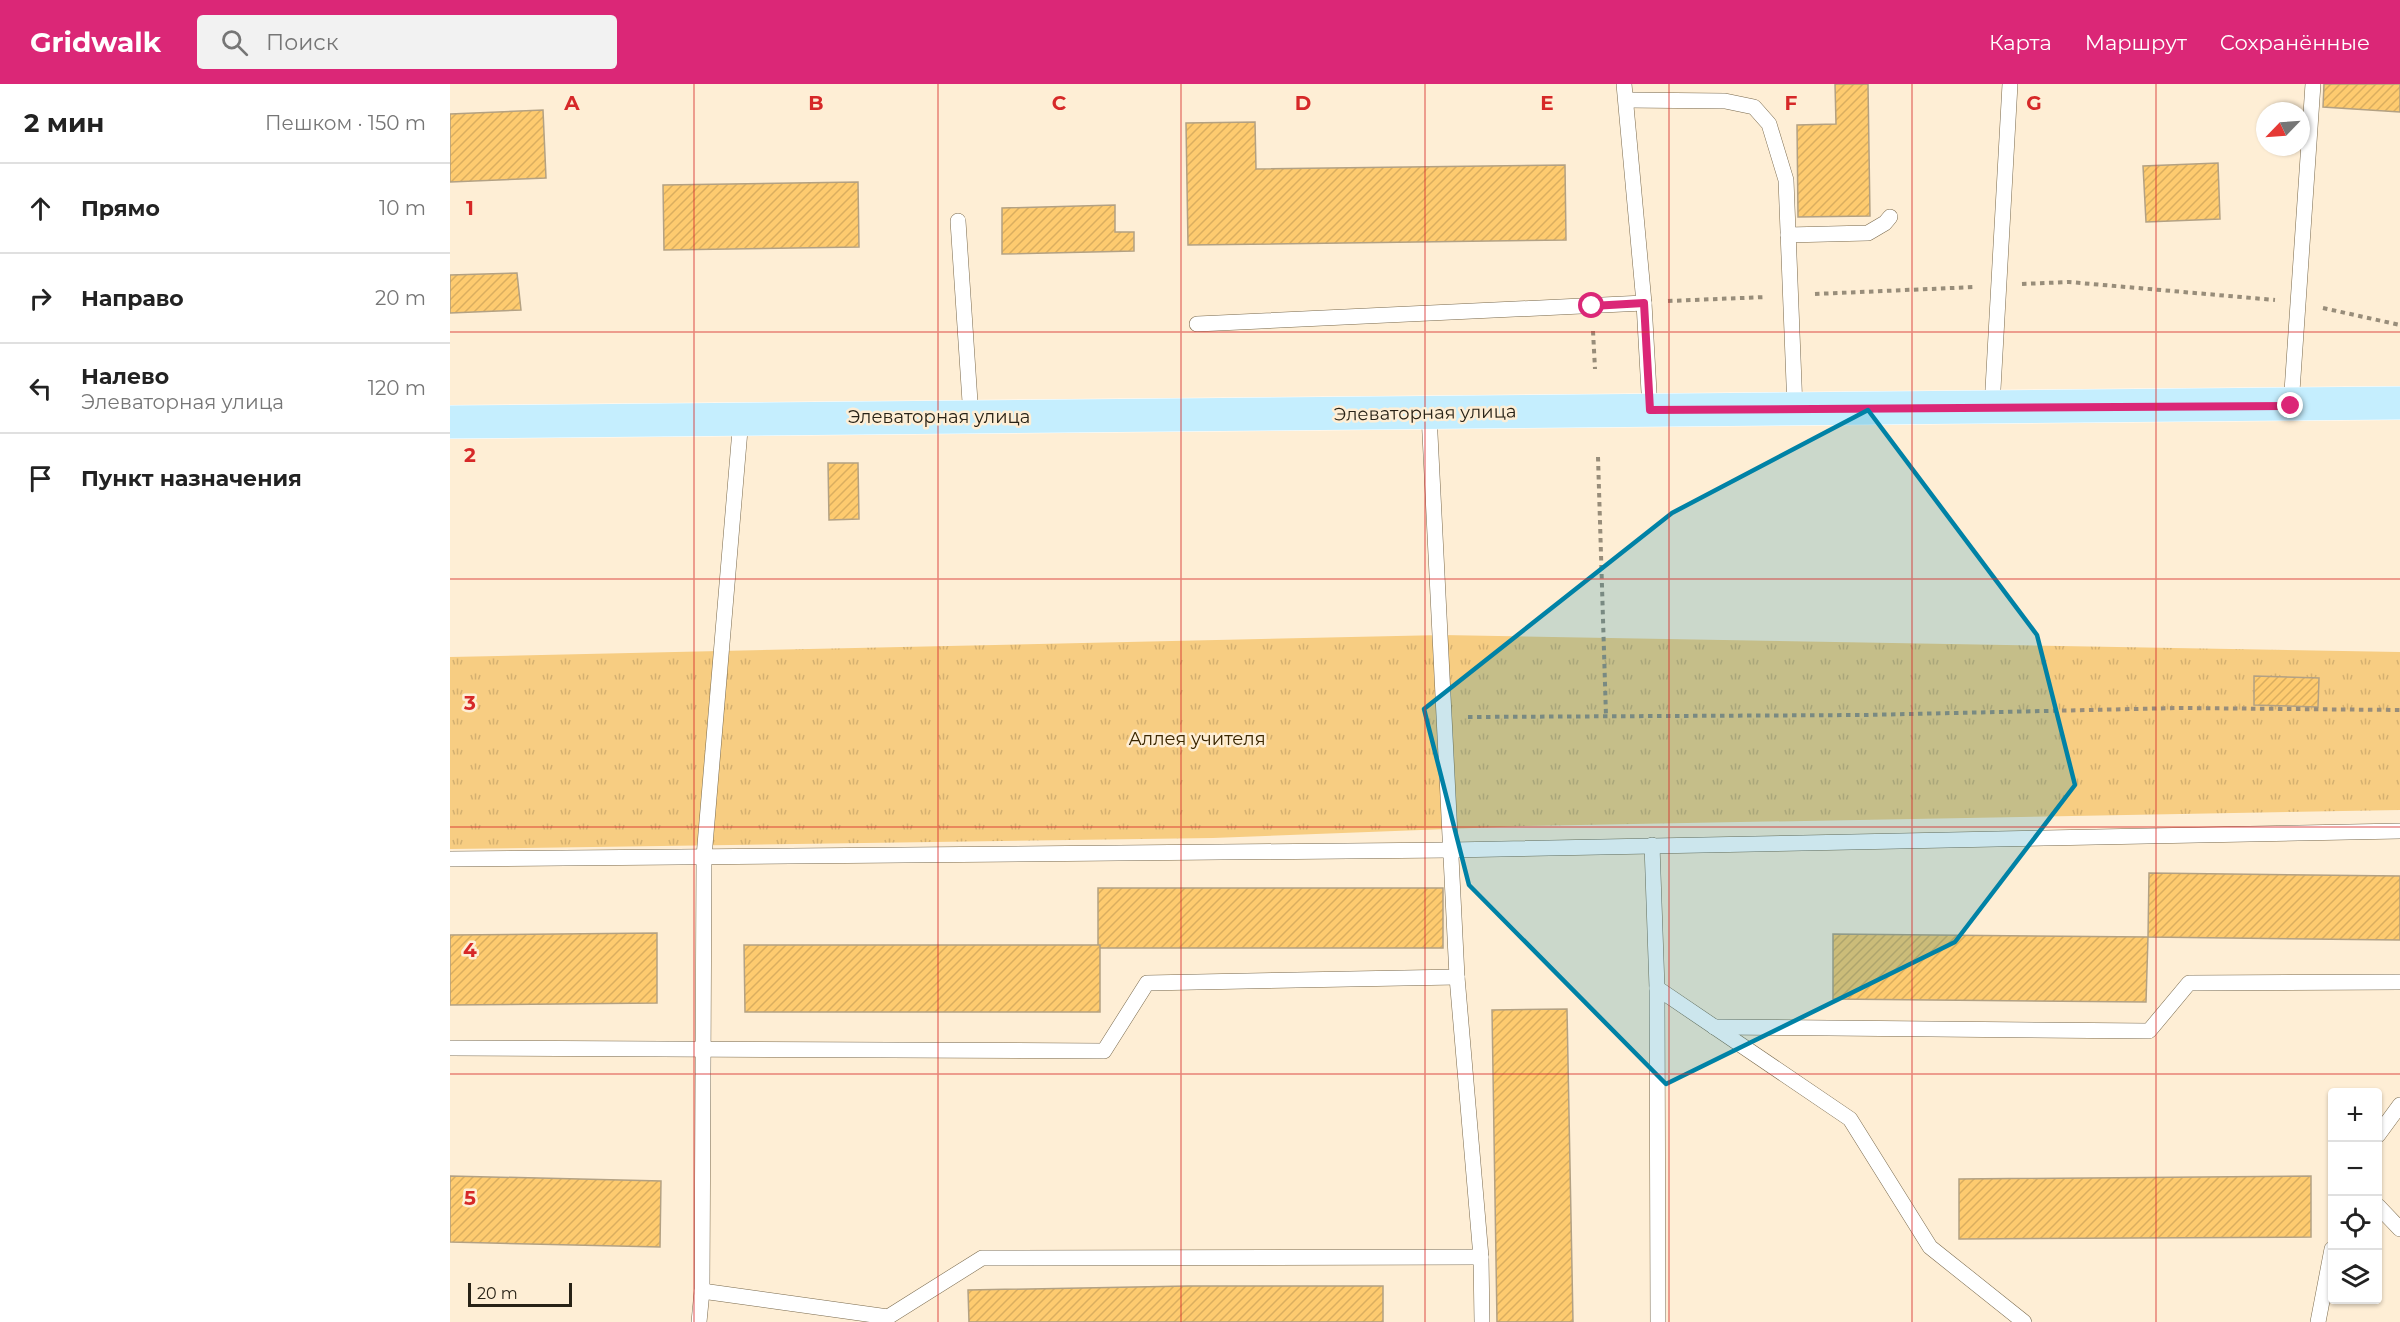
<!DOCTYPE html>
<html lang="ru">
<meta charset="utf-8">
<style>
:root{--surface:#fff;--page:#f2f2f2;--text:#222;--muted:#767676;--line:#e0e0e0;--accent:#db2777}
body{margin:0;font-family:Montserrat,sans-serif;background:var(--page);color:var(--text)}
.controls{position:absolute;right:18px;bottom:18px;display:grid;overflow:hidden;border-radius:6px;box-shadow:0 2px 4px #0004}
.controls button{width:54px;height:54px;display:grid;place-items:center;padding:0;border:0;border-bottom:2px solid var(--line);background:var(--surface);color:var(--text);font:30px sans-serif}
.compass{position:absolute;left:1806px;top:18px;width:54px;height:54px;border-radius:50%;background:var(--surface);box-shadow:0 2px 4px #0004;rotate:245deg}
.scale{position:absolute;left:18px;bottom:15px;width:104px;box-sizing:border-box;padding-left:6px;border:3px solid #282216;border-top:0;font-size:16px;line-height:21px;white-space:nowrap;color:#282216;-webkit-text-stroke:4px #feeed5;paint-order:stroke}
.stop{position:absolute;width:18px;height:18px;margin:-14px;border:4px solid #db2777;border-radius:50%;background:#fff}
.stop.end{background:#db2777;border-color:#fff;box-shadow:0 2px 6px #0008}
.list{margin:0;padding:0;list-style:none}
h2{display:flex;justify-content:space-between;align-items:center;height:78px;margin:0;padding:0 24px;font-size:26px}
h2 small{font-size:20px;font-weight:400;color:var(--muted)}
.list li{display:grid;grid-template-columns:39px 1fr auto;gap:18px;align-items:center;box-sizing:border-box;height:90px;padding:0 24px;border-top:2px solid var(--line)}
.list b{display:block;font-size:22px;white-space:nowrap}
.list p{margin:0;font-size:20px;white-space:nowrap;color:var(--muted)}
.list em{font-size:20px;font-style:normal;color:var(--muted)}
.icon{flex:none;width:33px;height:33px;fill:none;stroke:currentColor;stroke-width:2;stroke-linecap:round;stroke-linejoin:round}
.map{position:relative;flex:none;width:1950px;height:1238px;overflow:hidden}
header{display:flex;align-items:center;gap:36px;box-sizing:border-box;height:84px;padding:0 30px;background:var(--accent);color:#fff}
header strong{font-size:28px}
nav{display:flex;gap:33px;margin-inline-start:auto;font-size:21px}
.search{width:420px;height:54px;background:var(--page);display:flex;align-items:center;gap:15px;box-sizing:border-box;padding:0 21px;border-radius:6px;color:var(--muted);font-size:22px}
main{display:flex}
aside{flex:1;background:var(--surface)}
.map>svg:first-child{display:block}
.park{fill:url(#park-tufts)}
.building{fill:url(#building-hatch);stroke:#b3a183;stroke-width:1.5}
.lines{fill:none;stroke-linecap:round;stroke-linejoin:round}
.service-casing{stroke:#79694c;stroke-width:16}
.primary-casing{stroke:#fff;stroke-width:34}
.path{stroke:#988d7a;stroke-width:4;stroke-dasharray:4.5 4.5;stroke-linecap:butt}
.service{stroke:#fff;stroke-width:15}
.primary{stroke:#c5eefe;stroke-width:33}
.route{stroke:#db2777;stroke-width:8}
.marked{fill:#0082a6;fill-opacity:0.2;stroke:#0082a6;stroke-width:4.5;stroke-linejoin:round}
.grid{fill:none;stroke:#d62828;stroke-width:1.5;stroke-opacity:0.55}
.labels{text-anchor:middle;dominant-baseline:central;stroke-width:5;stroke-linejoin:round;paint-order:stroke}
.street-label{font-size:18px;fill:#282216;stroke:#feeed5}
.park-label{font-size:18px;fill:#3a2600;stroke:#feeed5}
.grid-label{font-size:20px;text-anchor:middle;font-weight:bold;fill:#d62828;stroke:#feeed5;stroke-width:5;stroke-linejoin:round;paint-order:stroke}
</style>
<header>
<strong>Gridwalk</strong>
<div class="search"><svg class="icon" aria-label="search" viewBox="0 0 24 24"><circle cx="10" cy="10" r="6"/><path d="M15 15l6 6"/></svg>Поиск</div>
<nav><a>Карта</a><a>Маршрут</a><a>Сохранённые</a></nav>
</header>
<main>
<aside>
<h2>2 мин<small>Пешком · 150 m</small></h2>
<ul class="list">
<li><svg class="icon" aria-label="ahead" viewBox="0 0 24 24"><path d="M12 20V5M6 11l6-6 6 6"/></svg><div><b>Прямо</b></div><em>10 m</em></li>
<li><svg class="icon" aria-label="right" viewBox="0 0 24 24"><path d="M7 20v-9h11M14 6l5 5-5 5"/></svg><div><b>Направо</b></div><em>20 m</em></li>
<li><svg class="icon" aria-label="left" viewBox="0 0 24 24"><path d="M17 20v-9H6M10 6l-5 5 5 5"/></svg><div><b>Налево</b><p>Элеваторная улица</p></div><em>120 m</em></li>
<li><svg class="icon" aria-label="arrive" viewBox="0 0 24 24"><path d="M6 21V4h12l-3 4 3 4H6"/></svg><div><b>Пункт назначения</b></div></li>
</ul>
</aside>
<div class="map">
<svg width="1950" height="1238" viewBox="0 0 1950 1238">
<defs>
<pattern id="park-tufts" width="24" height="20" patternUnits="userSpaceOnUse" patternTransform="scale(1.5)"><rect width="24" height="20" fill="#f7cd82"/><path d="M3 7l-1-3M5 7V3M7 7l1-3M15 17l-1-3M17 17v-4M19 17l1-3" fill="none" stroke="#d4b070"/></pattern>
<pattern id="building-hatch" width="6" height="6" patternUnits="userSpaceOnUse" patternTransform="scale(1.5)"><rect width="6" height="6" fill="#fecb6f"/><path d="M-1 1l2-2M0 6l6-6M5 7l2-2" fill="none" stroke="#daae5f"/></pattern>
</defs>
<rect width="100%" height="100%" fill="#feeed5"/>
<polygon class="park" points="993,551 1950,568 1950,726 1076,742 763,754 0,765 0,573"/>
<g class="building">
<polygon points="1385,0 1418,0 1420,132 1348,133 1347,41 1386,40"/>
<polygon points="1874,0 1950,0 1950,28 1873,23"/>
<polygon points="93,26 96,94 0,98 0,30"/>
<polygon points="805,38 806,85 1115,81 1116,156 738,161 736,39"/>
<polygon points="1768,79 1770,135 1696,138 1693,82"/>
<polygon points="408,98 409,163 214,166 213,101"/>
<polygon points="665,121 665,148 684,148 684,167 552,170 552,124"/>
<polygon points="67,189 71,226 0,229 0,191"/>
<polygon points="378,379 408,379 409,435 379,436"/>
<polygon points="1804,592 1869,594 1868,623 1804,621"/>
<polygon points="1699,789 1950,792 1950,856 1698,853"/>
<rect x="648" y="804" width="345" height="60"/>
<polygon points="207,849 207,919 0,921 0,851"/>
<polygon points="1383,850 1698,853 1696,918 1383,915"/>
<polygon points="294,861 650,861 650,928 295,928"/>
<polygon points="1117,925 1123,1238 1047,1238 1042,926"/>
<polygon points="0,1092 211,1097 210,1163 0,1158"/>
<polygon points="1861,1092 1861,1153 1509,1155 1509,1095"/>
<polygon points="738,1202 933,1202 933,1238 519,1238 518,1206"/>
</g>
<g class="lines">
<g class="service-casing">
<g id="service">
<polyline points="1174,0 1194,219 1200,326"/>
<polyline points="1176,16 1275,17 1304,23 1319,40 1336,96 1345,325"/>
<polyline points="508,137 521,333"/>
<polyline points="1338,151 1418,149 1435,139 1440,133"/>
<polyline points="747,240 1194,219"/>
<polyline points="1841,322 1863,0"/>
<polyline points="1542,323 1560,0"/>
<polyline points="979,330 1007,893 1031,1173 1032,1238"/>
<polyline points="1202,761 1207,904 1400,1035 1480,1163 1574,1238"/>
<polyline points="0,775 1001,766 1950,747"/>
<polyline points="1207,904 1208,1238"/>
<polyline points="1264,943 1699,947 1739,899 1950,898"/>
<polyline points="0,964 654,967 697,899 1007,893"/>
<polyline points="1928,1051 1950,1021"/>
<polyline points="1928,1122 1950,1145"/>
<polyline points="252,1207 438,1233 532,1174 1031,1173"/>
<polyline points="249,1238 252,1207 254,773 291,334"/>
<polyline points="1868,1238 1882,1165"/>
</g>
</g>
<g class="primary-casing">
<polyline id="primary" points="0,338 1950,319"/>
</g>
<g class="path">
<polyline points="1572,200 1619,198 1825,216"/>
<polyline points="1365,210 1525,203"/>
<polyline points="1218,217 1316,213"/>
<polyline points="1873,224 1950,241"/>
<polyline points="1143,247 1145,285"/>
<polyline points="1148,373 1156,632"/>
<polyline points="1018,633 1415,631 1729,624 1950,626"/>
</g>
<use href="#service" class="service"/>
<use href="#primary" class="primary"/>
</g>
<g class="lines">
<polyline class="route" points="1142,222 1194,219 1200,326 1841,322"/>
</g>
<path class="marked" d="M1418,326l169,225 38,150 -120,157 -289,142 -197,-199 -45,-176 248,-196z"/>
<path class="grid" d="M244,0v1238M488,0v1238M731,0v1238M975,0v1238M1219,0v1238M1462,0v1238M1706,0v1238M0,248h1950M0,495h1950M0,743h1950M0,990h1950"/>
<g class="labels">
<g class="street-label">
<text transform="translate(975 329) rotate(-1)">Элеваторная улица</text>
<text x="489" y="333">Элеваторная улица</text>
</g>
<g class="park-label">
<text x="747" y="655">Аллея учителя</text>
</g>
</g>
<g class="grid-label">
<text x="122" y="26">A</text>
<text x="366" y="26">B</text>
<text x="609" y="26">C</text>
<text x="853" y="26">D</text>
<text x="1097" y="26">E</text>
<text x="1341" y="26">F</text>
<text x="1584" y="26">G</text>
<text x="20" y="131">1</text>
<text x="20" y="378">2</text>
<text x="20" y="626">3</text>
<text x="20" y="873">4</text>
<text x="20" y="1121">5</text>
</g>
</svg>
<div class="controls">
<button>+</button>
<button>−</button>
<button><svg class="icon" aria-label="locate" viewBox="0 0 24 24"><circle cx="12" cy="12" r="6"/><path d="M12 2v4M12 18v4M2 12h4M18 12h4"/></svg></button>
<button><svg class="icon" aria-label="layers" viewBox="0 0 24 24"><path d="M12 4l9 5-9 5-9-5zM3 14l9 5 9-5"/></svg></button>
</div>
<svg class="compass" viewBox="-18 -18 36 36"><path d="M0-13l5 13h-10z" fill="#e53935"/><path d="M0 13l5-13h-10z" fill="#767676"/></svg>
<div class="scale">20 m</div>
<div class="stop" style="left:1142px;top:222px"></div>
<div class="stop end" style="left:1841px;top:322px"></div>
</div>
</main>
